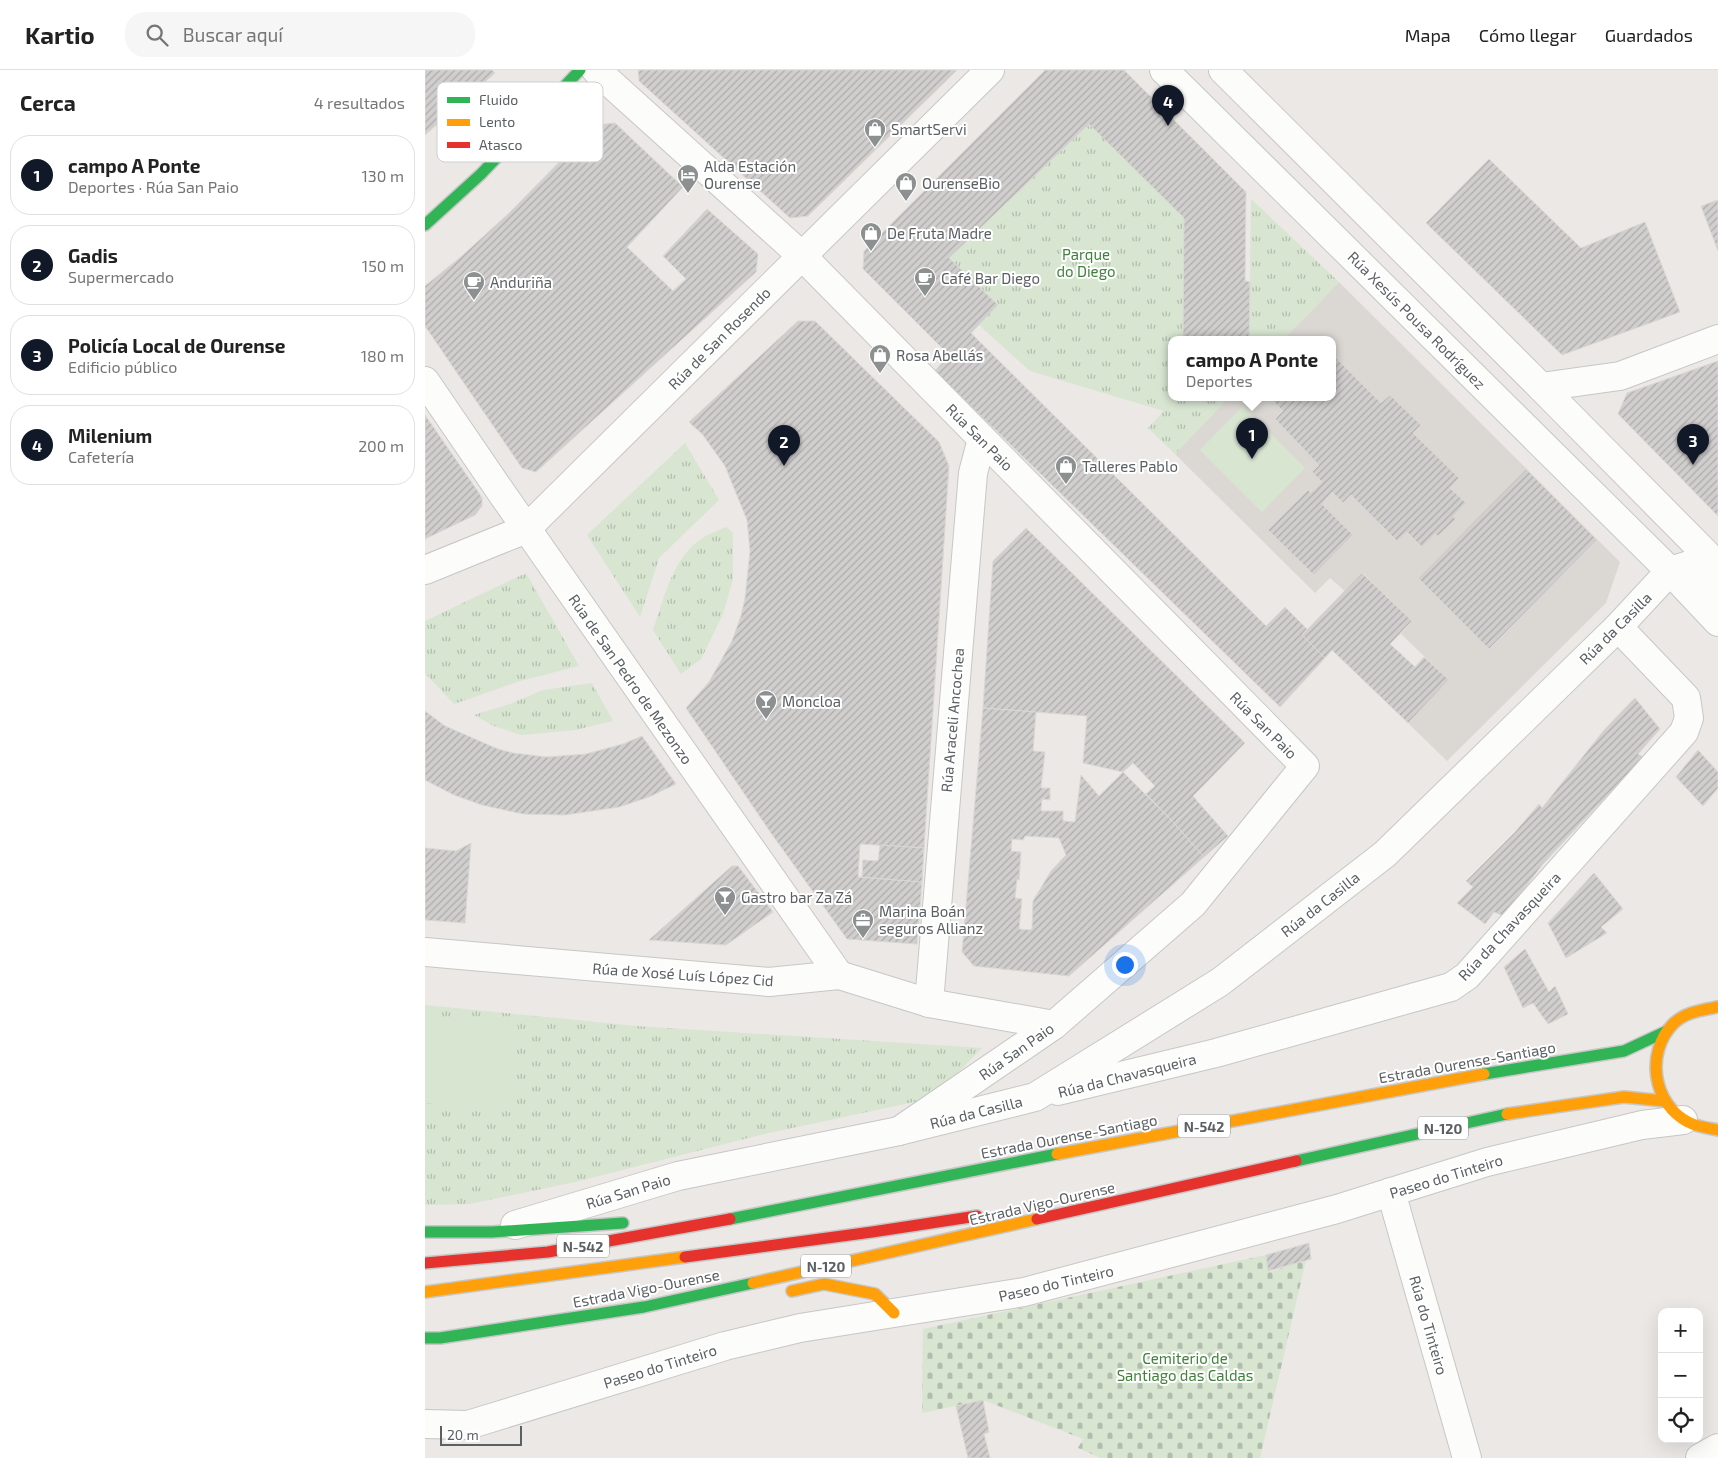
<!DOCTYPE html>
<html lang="es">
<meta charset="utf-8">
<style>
:root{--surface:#fff;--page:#f6f6f6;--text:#222;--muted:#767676;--line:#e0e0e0;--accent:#111827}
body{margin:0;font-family:"Exo 2",sans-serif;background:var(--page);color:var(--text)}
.controls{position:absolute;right:15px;bottom:15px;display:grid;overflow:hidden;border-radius:10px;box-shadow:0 5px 20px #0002}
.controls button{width:45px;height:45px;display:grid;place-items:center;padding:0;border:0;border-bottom:1px solid var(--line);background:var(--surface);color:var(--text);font:25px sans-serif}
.scale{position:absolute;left:15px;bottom:12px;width:82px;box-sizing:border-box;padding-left:5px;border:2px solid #5b6063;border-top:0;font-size:14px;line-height:18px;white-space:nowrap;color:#5b6063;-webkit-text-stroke:4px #fff;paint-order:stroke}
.you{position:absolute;left:699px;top:894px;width:18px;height:18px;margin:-12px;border:4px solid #fff;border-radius:50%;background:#1a73e8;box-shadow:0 0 0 8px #1a73e833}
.badge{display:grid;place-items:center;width:32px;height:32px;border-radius:50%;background:var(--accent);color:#fff;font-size:16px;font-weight:700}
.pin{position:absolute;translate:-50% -41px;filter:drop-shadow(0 1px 2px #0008)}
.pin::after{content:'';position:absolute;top:26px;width:18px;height:15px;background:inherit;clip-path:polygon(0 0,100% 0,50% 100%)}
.popup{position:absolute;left:743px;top:266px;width:168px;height:65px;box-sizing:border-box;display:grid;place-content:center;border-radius:10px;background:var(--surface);filter:drop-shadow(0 1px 4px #0005);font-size:16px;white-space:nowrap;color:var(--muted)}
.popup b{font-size:19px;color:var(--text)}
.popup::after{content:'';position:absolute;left:50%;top:100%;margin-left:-10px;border:10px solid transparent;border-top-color:var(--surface)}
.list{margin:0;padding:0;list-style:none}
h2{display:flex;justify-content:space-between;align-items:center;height:65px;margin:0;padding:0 20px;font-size:21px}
h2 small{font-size:16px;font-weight:400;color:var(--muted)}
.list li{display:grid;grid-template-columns:32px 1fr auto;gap:15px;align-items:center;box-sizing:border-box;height:80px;margin:0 10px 10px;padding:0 10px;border:1px solid var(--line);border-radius:20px}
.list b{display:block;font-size:19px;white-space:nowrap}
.list p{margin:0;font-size:16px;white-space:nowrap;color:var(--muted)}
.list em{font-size:16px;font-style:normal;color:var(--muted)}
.icon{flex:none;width:28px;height:28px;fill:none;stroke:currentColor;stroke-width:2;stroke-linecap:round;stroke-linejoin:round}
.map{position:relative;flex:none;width:1293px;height:1388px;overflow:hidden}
header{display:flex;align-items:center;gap:30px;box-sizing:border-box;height:70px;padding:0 25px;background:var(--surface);border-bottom:1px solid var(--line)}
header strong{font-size:24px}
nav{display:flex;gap:28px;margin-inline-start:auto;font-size:18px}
.search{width:350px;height:45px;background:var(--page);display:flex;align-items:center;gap:12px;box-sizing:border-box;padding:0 18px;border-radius:20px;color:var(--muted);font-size:19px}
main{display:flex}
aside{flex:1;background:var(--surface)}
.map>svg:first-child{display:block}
.education{fill:#dbd8d4}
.grass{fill:url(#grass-tufts)}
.cemetery{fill:url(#cemetery-stones)}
.pitch{fill:#d7e5d1}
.building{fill:url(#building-hatch);stroke:#dad8d4;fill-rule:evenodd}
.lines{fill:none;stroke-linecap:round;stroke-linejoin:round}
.street-casing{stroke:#c7c7c7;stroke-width:30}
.fast-casing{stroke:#c7c7c7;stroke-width:14}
.slow-casing{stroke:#c7c7c7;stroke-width:14}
.jam-casing{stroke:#c7c7c7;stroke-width:14}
.street{stroke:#fcfcfb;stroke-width:28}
.fast{stroke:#30b455;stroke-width:11}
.slow{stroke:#ff9f0a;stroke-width:11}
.jam{stroke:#e5322d;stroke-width:11}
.labels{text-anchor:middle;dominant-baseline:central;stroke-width:4;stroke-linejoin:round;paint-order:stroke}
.shield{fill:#fff;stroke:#8c9092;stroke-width:1}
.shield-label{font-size:14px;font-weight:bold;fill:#5b6063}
.poi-label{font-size:15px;fill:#5b6063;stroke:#fff;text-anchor:start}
.park-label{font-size:15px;fill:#41823b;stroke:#fff}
.street-label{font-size:15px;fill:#5b6063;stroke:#fff}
.key{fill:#fff;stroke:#cecfd0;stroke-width:1}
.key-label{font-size:14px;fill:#5b6063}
</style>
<header>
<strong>Kartio</strong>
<div class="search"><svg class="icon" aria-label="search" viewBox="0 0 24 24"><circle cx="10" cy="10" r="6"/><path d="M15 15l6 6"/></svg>Buscar aquí</div>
<nav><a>Mapa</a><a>Cómo llegar</a><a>Guardados</a></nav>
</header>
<main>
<aside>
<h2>Cerca<small>4 resultados</small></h2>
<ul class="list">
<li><span class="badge">1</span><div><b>campo A Ponte</b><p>Deportes · Rúa San Paio</p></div><em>130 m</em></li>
<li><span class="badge">2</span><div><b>Gadis</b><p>Supermercado</p></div><em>150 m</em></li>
<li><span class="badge">3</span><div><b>Policía Local de Ourense</b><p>Edificio público</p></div><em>180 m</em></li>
<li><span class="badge">4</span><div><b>Milenium</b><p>Cafetería</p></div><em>200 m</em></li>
</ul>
</aside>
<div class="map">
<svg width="1293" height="1388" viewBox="0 0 1293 1388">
<defs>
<pattern id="grass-tufts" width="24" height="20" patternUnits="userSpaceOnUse" patternTransform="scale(1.25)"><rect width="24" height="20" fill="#d7e5d1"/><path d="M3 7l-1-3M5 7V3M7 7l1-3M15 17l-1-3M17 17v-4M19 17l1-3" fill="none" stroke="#b1bdad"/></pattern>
<pattern id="cemetery-stones" width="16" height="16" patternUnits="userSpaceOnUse" patternTransform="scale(1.25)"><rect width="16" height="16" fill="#d7e5d1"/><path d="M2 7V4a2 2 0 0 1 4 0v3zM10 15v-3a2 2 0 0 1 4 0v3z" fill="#b1bdad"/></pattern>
<pattern id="building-hatch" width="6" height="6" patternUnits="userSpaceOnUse" patternTransform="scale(1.25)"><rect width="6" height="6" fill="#d1cfce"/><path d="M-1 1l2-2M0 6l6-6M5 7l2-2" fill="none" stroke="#adabab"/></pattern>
</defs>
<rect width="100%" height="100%" fill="#ebe8e5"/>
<polygon class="education" points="914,212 1195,492 1181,533 1022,691 983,653 1024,610 976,564 987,551 938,503 920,521 905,508 890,523 750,384 803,328 907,328 907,270 858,270"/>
<g class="grass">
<polygon points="664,54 759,148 758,270 747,270 747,328 803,328 750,384 723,358 739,341 605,301 554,255 573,234 524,188"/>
<polygon points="826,129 914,212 858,270 824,270"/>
<polygon points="260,373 294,430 234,488 215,547 162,465"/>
<path d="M301,457l7,6v46l-10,35 -22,45 -20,15 -28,-44c12,-33 19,-73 51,-93 7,-4 15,-7 22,-10z"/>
<polygon points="101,503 154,596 95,611 29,634 0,603 0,551"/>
<polygon points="167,613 188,651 150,660 96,665 69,656 49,645 85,634 118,620"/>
<polygon points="0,935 211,956 557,978 508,1028 339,1064 150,1112 44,1134 0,1135"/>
</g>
<polygon class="cemetery" points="841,1185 845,1202 881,1190 835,1388 676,1388 653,1378 658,1369 558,1330 497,1343 498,1259"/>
<g class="pitch">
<polygon points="818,336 880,398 837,442 775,380"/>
<polygon points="0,947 93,956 84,1041 0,1033"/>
</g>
<g class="building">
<polygon points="0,0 67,0 70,3 0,65"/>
<polygon points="213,0 532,0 383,146 365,148 214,11"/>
<polygon points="620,0 699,0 821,122 820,211 825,212 824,270 758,270 759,148 664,54 524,188 573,235 546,263 841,556 860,537 882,559 877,565 900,588 855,637 510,301 524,285 438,199 439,181"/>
<polygon points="190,53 258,117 202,177 248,221 261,209 238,186 282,139 333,184 331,202 111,402 97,398 0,256 0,216 38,185 83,144 171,55"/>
<polygon points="1064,89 1156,178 1220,152 1255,242 1137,285 1001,153"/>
<polygon points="1293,130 1293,181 1276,136"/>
<polygon points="373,251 390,251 514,372 524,396 499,778 435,774 433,807 497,812 492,874 422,869 346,763 261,638 284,612 307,571 316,546 320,528 325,481 322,450 300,396 278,365 264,352"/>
<polygon points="911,288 956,333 965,325 996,355 988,363 1034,408 1025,418 1041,433 1028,447 1031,449 1013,466 1010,464 997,477 982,462 972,471 926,425 918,433 907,422 897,434 928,465 889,505 843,460 883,420 886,423 897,412 887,402 894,395 850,349 858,341 845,328 907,328 907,291"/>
<polygon points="1293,291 1293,446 1193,344 1202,323"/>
<polygon points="0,345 54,423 57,428 57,436 50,445 0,469"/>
<polygon points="1101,399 1172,470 1064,579 993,508"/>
<polygon points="601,458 820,673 768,726 773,732 749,753 721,724 730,716 708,693 698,702 658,693 662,646 558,638 568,491"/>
<polygon points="937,503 987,551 965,574 990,597 999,587 1024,610 983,653 907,580 900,588 877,565"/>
<polygon points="1210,628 1235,659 1213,684 1218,687 1117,795 1079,846 1069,842 1060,854 1032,833 1048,817 1041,811 1090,762 1114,734 1117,738 1179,660"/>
<path d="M558,638l53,4 -3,39 12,1 -4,36h9v12l-8,-1 -1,12h22v10l12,1 6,-47 18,21 24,-24 51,51 30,34 -135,119 -95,-10 -12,-14zM600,766l34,2 7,17 -15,16 -18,30 -1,28 -3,1 -10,-1 3,-30 -7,-1 2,-19 2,1 2,-28 -10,-1 1,-12 11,1z"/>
<polygon points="0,641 20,656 73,679 88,683 122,687 161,684 198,674 217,666 251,714 224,727 194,737 140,745 98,744 57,735 29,725 0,710"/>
<polygon points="1273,680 1293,702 1293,718 1278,736 1251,707"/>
<polygon points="773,732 803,766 779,787 749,753"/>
<polygon points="46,773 40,853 0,850 0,778 31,781"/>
<polygon points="455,775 499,778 497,812 437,807 438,790 453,791"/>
<polygon points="307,796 313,796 348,842 301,875 224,870"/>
<polygon points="1169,803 1198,839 1176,857 1182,863 1141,888 1123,853"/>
<polygon points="1100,879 1124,922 1130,916 1143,944 1123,954 1108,933 1098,938 1079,897"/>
<polygon points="884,1173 886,1189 843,1201 841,1185"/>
<polygon points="558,1330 564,1362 559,1364 565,1388 543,1388 531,1336"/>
</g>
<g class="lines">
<g class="street-casing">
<g id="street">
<polyline points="171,0 377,186 880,696 768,834 629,955 474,1061"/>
<polyline points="739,0 1245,501 1293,552"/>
<polyline points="798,0 1116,317 1293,496"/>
<polyline points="0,311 78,425 414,905"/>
<polyline points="1116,317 1195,306 1293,269"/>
<polyline points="0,500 101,459 565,0"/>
<polyline points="0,882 344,912 414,905 504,933 629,955"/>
<polyline points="504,933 548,403 557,369"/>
<polyline points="633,1021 791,983 1026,917 1042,906 1259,662 1264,648 1261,628 1193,557"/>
<polyline points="966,1122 1042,1388"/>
<polyline points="90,1155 253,1106 474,1061 610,1027 795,912 960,784 1193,557 1245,501 1267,494 1290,517 1293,518"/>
<polyline points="0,1354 43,1355 300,1276 375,1258 599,1222 912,1139 1062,1092 1217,1055 1258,1050"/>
<polyline points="1275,1388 1293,1378"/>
</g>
</g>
<g class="fast-casing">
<g id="fast">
<polyline points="0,155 56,104 155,0"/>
<polyline points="1059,1004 1199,981 1242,961"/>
<polyline points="871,1091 1082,1044"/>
<polyline points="305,1149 632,1084"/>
<polyline points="0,1162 67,1162 198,1153"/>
<polyline points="0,1268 15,1268 219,1237 328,1213"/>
</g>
</g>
<g class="slow-casing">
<g id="slow">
<path d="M1293,937c-16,3 -33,5 -45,17 -28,29 -20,80 15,98 9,5 21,6 30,8"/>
<polyline points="1082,1044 1199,1027 1239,1031"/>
<polyline points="632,1084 1059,1004"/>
<polyline points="328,1213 612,1149"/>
<polyline points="367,1221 399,1214 450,1224 469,1243"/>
<polyline points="0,1222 260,1187"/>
</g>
</g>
<g class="jam-casing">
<g id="jam">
<polyline points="612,1149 871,1091"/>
<polyline points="260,1187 447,1162 552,1146"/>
<polyline points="0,1193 123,1182 305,1149"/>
</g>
</g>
<use href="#street" class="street"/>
<use href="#fast" class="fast"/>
<use href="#slow" class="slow"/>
<use href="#jam" class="jam"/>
</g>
<defs>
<g id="shop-pin" transform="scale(1.125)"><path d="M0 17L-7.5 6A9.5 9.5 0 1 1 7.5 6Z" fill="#8d9090" stroke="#fff"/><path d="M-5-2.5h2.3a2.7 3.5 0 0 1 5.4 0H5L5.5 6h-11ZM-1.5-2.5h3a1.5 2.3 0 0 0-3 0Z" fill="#fff"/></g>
<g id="hotel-pin" transform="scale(1.125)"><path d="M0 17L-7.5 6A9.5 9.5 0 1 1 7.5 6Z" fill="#8d9090" stroke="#fff"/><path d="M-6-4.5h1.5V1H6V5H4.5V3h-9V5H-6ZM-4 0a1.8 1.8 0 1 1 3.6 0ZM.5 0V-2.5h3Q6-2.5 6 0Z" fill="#fff"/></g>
<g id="cafe-pin" transform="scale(1.125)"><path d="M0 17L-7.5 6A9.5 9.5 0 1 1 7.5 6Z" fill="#8d9090" stroke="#fff"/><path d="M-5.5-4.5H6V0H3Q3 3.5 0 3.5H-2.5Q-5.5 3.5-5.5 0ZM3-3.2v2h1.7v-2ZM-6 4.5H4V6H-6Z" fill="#fff"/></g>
<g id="bar-pin" transform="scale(1.125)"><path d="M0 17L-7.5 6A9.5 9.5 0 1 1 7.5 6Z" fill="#8d9090" stroke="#fff"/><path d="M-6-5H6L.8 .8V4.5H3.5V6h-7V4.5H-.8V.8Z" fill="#fff"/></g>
<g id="office-pin" transform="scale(1.125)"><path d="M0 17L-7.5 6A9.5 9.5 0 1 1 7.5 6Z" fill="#8d9090" stroke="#fff"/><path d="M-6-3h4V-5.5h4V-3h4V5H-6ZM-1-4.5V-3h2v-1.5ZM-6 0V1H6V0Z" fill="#fff"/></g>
</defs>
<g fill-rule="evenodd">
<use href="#shop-pin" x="450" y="59"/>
<use href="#hotel-pin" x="263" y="105"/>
<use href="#shop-pin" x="481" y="113"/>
<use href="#shop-pin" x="446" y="163"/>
<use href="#cafe-pin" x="500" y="208"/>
<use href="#cafe-pin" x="49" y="212"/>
<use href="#shop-pin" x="455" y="285"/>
<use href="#shop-pin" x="641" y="396"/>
<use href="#bar-pin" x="341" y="631"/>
<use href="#bar-pin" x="300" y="827"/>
<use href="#office-pin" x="438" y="850"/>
</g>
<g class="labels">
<g class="shield">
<rect x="753" y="1044.5" width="52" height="23" rx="4"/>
<rect x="993" y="1046.5" width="50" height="23" rx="4"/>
<rect x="132" y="1164.5" width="52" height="23" rx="4"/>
<rect x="376" y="1184.5" width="50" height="23" rx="4"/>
</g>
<g class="shield-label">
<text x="779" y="1056">N-542</text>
<text x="1018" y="1058">N-120</text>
<text x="158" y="1176">N-542</text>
<text x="401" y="1196">N-120</text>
</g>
<g class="poi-label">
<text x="466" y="59">SmartServi</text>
<text x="279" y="96">Alda Estación<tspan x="279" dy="17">Ourense</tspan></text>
<text x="497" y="113">OurenseBio</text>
<text x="462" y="163">De Fruta Madre</text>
<text x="516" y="208">Café Bar Diego</text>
<text x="65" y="212">Anduriña</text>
<text x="471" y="285">Rosa Abellás</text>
<text x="657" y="396">Talleres Pablo</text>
<text x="357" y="631">Moncloa</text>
<text x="316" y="827">Gastro bar Za Zá</text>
<text x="454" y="841">Marina Boán<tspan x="454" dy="17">seguros Allianz</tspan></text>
</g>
<g class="park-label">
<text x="661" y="184">Parque<tspan x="661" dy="17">do Diego</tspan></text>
<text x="760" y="1288">Cemiterio de<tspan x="760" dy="17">Santiago das Caldas</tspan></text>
</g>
<g class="street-label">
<text transform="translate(992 250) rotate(45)">Rúa Xesús Pousa Rodríguez</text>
<text transform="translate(294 268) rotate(-45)">Rúa de San Rosendo</text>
<text transform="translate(555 367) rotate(45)">Rúa San Paio</text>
<text transform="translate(1190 558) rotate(-45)">Rúa da Casilla</text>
<text transform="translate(206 609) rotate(55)">Rúa de San Pedro de Mezonzo</text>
<text transform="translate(527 650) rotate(-85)">Rúa Araceli Ancochea</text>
<text transform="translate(839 655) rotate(45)">Rúa San Paio</text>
<text transform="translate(895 834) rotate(-38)">Rúa da Casilla</text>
<text transform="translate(1084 856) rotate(-47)">Rúa da Chavasqueira</text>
<text transform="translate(258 904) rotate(4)">Rúa de Xosé Luís López Cid</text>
<text transform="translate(591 981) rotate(-35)">Rúa San Paio</text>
<text transform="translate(1042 992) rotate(-10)">Estrada Ourense-Santiago</text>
<text transform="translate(702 1005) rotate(-14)">Rúa da Chavasqueira</text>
<text transform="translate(551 1042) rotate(-14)">Rúa da Casilla</text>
<text transform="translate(644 1066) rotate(-11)">Estrada Ourense-Santiago</text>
<text transform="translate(1021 1106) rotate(-17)">Paseo do Tinteiro</text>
<text transform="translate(203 1121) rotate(-17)">Rúa San Paio</text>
<text transform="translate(617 1133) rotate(-13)">Estrada Vigo-Ourense</text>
<text transform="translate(631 1213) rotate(-13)">Paseo do Tinteiro</text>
<text transform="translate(221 1218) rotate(-11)">Estrada Vigo-Ourense</text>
<text transform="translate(1004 1255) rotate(74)">Rúa do Tinteiro</text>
<text transform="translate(235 1296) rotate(-17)">Paseo do Tinteiro</text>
</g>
</g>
<rect x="12" y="12" width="166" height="80" rx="8" class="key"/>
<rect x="22" y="27" width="23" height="6" fill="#30b455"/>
<rect x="22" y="49" width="23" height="7" fill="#ff9f0a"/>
<rect x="22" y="72" width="23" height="6" fill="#e5322d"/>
<g class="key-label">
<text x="54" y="35">Fluido</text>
<text x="54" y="57">Lento</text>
<text x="54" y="80">Atasco</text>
</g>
</svg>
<div class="controls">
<button>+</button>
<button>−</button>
<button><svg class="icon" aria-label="locate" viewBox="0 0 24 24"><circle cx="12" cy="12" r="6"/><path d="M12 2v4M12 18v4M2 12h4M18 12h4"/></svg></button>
</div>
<div class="scale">20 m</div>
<div class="you"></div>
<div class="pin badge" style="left:827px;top:389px">1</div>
<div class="popup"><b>campo A Ponte</b>Deportes</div>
<div class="pin badge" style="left:359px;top:396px">2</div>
<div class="pin badge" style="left:1268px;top:395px">3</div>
<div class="pin badge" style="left:743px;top:56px">4</div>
</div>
</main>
